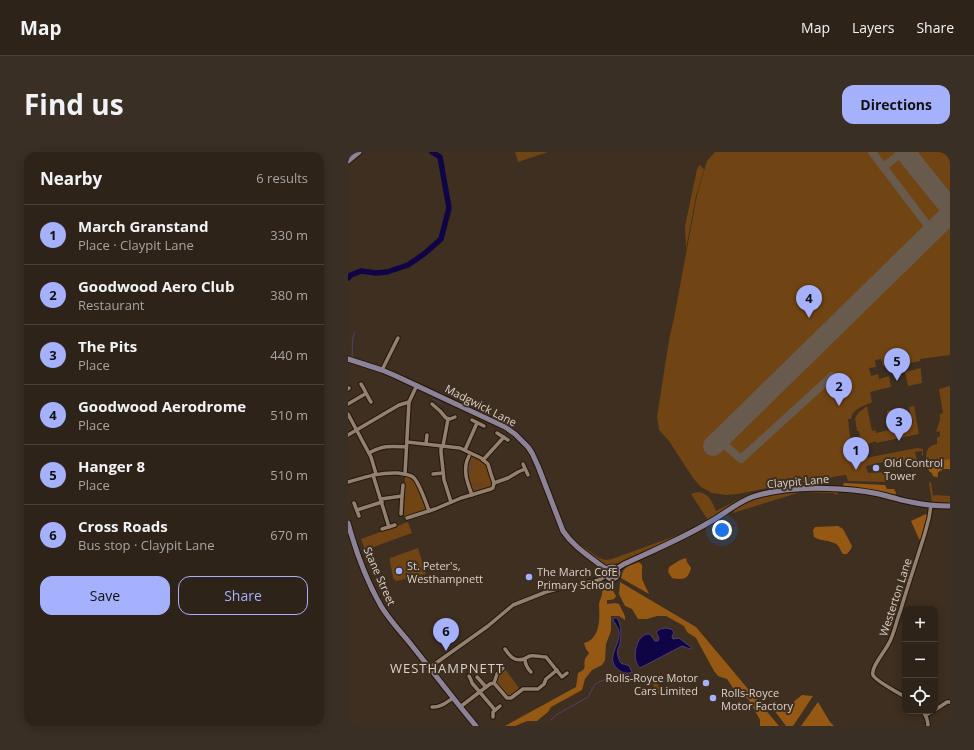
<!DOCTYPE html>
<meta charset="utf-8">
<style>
:root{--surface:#2e2318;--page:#3a2f25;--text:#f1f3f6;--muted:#a7a4a2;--line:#494037;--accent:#a5b1fc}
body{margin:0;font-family:"Open Sans",sans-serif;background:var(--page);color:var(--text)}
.controls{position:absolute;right:12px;bottom:12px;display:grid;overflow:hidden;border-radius:8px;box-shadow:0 2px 10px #0003}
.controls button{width:36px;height:36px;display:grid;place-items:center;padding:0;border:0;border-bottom:1px solid var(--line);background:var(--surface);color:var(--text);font:20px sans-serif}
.you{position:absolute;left:374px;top:378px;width:14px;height:14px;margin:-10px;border:3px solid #fff;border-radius:50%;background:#1a73e8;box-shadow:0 0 0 6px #1a73e833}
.badge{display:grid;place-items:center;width:26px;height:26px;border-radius:50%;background:var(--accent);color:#111;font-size:13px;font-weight:700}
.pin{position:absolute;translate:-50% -33px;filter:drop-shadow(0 1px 2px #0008)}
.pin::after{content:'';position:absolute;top:21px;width:14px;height:12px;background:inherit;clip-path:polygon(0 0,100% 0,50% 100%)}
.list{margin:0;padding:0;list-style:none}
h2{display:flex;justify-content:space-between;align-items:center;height:52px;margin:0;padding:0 16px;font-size:17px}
h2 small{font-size:13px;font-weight:400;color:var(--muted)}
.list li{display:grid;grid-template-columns:26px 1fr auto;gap:12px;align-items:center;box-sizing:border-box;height:60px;padding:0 16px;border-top:1px solid var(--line)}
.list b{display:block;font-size:15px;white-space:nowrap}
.list p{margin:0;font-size:13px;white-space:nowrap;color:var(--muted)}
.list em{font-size:13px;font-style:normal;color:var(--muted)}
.actions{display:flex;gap:8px;padding:12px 16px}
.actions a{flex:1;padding:9px 0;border:1px solid var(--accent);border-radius:12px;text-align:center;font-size:14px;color:var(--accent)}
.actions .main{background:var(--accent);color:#111}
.icon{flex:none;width:22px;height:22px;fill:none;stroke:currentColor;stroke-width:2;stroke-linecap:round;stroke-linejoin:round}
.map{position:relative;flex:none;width:602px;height:574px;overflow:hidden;border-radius:12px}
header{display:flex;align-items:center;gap:24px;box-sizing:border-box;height:56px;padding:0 20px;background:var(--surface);border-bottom:1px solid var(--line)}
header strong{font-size:19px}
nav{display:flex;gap:22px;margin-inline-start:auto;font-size:14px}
.intro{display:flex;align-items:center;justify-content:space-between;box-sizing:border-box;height:96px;padding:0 24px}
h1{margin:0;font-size:28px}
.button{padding:10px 18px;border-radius:12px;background:var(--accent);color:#111;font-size:14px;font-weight:700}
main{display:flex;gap:24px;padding:0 24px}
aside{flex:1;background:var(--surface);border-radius:12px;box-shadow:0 2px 10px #0003}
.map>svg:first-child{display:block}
.green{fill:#714413}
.forest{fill:#965913}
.water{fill:#0f0446;stroke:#4c426e}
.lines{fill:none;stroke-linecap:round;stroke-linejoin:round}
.stream{stroke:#4c426e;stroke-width:1}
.river{stroke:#0f0446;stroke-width:5.5}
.taxiway{stroke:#685a4d;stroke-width:8}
.runway{stroke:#685a4d;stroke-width:20}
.street-casing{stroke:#251609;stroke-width:5.5}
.secondary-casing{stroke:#251609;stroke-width:7}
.street{stroke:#938070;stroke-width:3.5}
.secondary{stroke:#8d8398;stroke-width:5}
.poi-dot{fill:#a5b1fc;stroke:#3e2f20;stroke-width:1.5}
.labels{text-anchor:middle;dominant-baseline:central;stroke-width:4;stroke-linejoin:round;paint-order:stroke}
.street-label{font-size:11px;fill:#dcd2ca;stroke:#3e2f20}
.poi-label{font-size:11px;fill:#dcd2ca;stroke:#3e2f20;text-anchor:start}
.quarter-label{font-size:13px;letter-spacing:1px;fill:#dcd2ca;stroke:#3e2f20}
</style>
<header>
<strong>Map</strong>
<nav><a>Map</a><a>Layers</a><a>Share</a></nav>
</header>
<div class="intro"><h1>Find us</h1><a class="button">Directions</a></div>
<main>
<aside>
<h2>Nearby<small>6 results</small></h2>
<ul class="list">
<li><span class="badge">1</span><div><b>March Granstand</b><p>Place · Claypit Lane</p></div><em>330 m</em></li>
<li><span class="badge">2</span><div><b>Goodwood Aero Club</b><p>Restaurant</p></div><em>380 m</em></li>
<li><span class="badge">3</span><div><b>The Pits</b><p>Place</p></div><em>440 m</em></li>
<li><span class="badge">4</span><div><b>Goodwood Aerodrome</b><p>Place</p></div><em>510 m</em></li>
<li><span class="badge">5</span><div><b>Hanger 8</b><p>Place</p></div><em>510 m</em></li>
<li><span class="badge">6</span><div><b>Cross Roads</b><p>Bus stop · Claypit Lane</p></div><em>670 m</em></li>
</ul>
<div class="actions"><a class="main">Save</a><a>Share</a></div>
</aside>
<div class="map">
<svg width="602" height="574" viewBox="0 0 602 574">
<rect width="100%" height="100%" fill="#3e2f20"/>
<g class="green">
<polygon points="167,0 200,0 170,10"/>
<path d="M367,0h235v203l-30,4 2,24 -14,3 -3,-14 16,-4 -1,-7 -26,6 -2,-7 -3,1v3l-6,2 -2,-7 -6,1 1,7 -7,1 2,8 7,-2 1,5 10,-3 2,11 -21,5 2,10c-8,4 -20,7 -21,17h-3l4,34 -2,2v6l67,-13 6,1v6l-1,1v-5l-7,1 2,9 -28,5 -2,-5 -21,5 2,7 19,-1v8l-2,2 -37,-1 -2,-6c-7,1 -15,1 -21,6l-37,3 -50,10 -12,1 -14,-2 -11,-6 -8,-9 -24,-37 -10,-11 -2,-13 12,-77 5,-22 23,-123 10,-34z"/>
<polygon points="352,13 355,16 356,18 348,44 338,97 337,74 349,17 351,14"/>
<path d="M602,234v84l-1,-1h-6l-1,2 -4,1v6l-5,-2 -1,-3 -3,-2c-3,-12 -7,-24 8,-27v-6l3,-2v-5l-4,1 4,-12v-6l3,-1 -4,-24z"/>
<polygon points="519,254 524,279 527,278 528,281 541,278 540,276 542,275 539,259 544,258 547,274 549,274 550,277 562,274 562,271 565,271 561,255 566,254 571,282 528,291 528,289 517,293 516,290 510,291 510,287 512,286 511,279 509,279 507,266 511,260"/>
<path d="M123,304l11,5 4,3 6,18v4l-2,2 -17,5c-5,-15 -8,-22 -2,-37z"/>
<polygon points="57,324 58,324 63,325 67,329 79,357 56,366"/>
<polygon points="583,330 585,344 587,343 602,344 602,353 584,351 581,331"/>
<path d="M463,333v1l-43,6 -51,23 -9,5 -17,-26c15,-6 20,5 25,17l33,-17 39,-8z"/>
<path d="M476,337l13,2 1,4 -6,-2 -31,-1 -68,21c7,-21 72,-23 91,-24z"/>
<polygon points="60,370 64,381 17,398 13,387"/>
<path d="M341,379l-5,3c-14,6 -67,34 -78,31 -9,-3 -23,-17 -31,-23v-1l24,17 7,2 6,-1z"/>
<polygon points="70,396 78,422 63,424 63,426 48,429 45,426 42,409 42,406"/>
<path d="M157,517l14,19c-4,4 -7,10 -13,7l-10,-12c0,-6 5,-10 9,-14z"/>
<polygon points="300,522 302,525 305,523 314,541 311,543 304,531 298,534 293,526"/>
</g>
<g class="forest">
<polygon points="602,307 602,317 594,317 590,320 589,325 585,324 584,321 581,319 579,311"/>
<polygon points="496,331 537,333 539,337 546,337 548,341 547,344 546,344 496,335 495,333"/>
<polygon points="578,362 579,363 573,388 571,387 563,369"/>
<path d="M490,374l5,3 9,17 -1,3 -4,5h-4c-3,-3 -3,-8 -7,-10 -7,-4 -16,-3 -22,-7l-1,-7 2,-3z"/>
<path d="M338,406l1,4 4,6c-3,12 -8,12 -19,10l-4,-6 1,-5 11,-7z"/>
<path d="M291,410l3,3v14l7,15 -28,-16c2,-12 8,-12 18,-16z"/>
<path d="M253,429l8,3 7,12c-1,4 -5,4 -9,4v4l8,-1 4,1 5,10 1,3v3l-6,-4h-8v15l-5,13 -1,16 -3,5 -10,5 -7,9 -3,11 -31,17 -3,5 -11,9h-10l-12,5h-10l71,-39 2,-14c10,-5 5,-6 7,-14 1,-2 3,-4 4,-6l-3,-4 -2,-6c16,-4 16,-24 15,-38 0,-5 4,-9 3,-15l-3,-2 -10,3c-2,-2 -2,-5 -1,-7z"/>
<polygon points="272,430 348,475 431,574 412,574 412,568 401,548 387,536 385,536 379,527 370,524 366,519 348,486 339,480 336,474 318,464 309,464 299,467 290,467 284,457 277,454 271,442"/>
<polygon points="454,543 465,544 445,574 438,574 423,554 429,553 439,555"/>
<polygon points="470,550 482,570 486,574 453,574"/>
</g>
<g class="water">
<path d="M266,466h3c5,8 4,17 3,25 -1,5 -4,8 -2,13 3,11 4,6 11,10 1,1 2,5 3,6 -4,2 -8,1 -12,-1 -17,-12 1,-25 -1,-40 -1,-3 -4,-8 -6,-11z"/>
<path d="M318,476l5,1 3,3 -2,5 1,2 6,-1 13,10 -2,1 -8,-3 -42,22c-9,-7 -5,-35 10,-34l5,7h3l1,-3 -3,-6 4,-3z"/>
</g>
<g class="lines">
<g class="stream">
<path d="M4,205c1,-8 -1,-19 3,-25"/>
<polyline points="85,247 94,252"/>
<polyline points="123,321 124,308"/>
<polyline points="124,331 130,334 135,333"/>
<polyline points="203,568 208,563 240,545 247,532 260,526"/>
</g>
<polyline class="river" points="0,126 3,123 13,119 28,121 39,120 60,113 76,102 93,87 101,56 92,5 84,0"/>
<g class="taxiway">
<polyline points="524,0 584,79"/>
<polyline points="535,15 555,0"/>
<polyline points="371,288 393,307 484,224"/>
</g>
<g class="runway">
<polyline points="557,0 602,56"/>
<polyline points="365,294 602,62"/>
</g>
<g class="street-casing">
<g id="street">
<polyline points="34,218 50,186"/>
<path d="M13,232c4,6 6,12 10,18"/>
<polyline points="0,237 1,236"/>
<polyline points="0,252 17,242"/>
<polyline points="84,252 92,259 98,266 102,267 107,265"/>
<polyline points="0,262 23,305 28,322"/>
<polyline points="100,267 95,294 93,296 93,300 96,328 103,350"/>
<polyline points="124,268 136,274"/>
<polyline points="149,281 160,288"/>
<polyline points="0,283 51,253 61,250"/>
<polyline points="59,290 112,296 133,306 140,312 143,322 146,331 145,336 143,337 113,346 87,357 59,366"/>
<polyline points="78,292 79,283"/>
<polyline points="117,298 129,271"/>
<path d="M21,301c14,-8 22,-7 37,-6"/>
<path d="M121,304c-7,13 -2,26 3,39"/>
<polyline points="135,308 156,285"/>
<polyline points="175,312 180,323"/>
<polyline points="57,322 61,250 69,233"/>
<polyline points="85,322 95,321"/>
<polyline points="25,323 41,375"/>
<path d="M0,330c17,-5 32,-10 50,-9 5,1 11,1 15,4 5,3 14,28 16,34"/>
<polyline points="146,331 160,326 170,320 177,317"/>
<polyline points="33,347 54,344"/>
<polyline points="6,351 11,364"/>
<polyline points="9,358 34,350"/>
<polyline points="53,362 54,344 55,333"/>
<polyline points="34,377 47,373"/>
<path d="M157,497c5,7 9,13 19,10 2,-1 3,-2 6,-3 5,-1 11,1 16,1l16,20 5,-4"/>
<path d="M177,507c0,6 2,9 6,13"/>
<polyline points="81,516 140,474 165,453 198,440 213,436 251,428 255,426 258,422"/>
<polyline points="121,524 123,528 124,531 147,558"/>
<polyline points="129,525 138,535"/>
<polyline points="146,531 159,546 163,546 175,537 190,537 196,532 198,527 209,518"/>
<polyline points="146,531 149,522 155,516"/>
<path d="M557,545c-7,-5 -30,-16 -32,-22 -3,-7 13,-25 16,-32 5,-9 7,-21 11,-31 8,-27 17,-53 25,-79l4,-15 2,-13"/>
<path d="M84,555c8,1 15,-5 21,-9"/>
<polyline points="112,555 142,532 146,531"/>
<polyline points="587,558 599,550 602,550"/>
<path d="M574,559c5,5 6,9 6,15"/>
<polyline points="578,563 585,559"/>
<polyline points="145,565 145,560 152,554"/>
</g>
</g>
<g class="secondary-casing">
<g id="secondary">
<polyline points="0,9 11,0"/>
<path d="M0,207l34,11 14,6 109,51 10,7 13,13 4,6 6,13 25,65c10,15 26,25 40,36l4,2"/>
<path d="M0,371c8,29 18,57 33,83 9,15 21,27 32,41 21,26 41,53 63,79"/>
<circle cx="264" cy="421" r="6"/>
<path d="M268,417l8,-5c28,-13 57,-25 84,-41 15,-8 28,-20 44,-26 27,-9 59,-10 88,-8 16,1 32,3 47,7 8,2 16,5 24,6 13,3 26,4 39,4"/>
</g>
</g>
<use href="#street" class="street"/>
<use href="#secondary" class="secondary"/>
</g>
<g class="poi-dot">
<circle cx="528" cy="316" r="4"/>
<circle cx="51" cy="419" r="4"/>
<circle cx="181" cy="425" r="4"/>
<circle cx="358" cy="531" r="4"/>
<circle cx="365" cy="546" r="4"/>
</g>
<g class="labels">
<g class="street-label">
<text transform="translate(133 253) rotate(27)">Madgwick Lane</text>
<text transform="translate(450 329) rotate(-5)">Claypit Lane</text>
<text transform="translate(32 424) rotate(66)">Stane Street</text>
<text transform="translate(547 445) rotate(-72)">Westerton Lane</text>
</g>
<g class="poi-label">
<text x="536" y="310">Old Control<tspan x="536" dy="13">Tower</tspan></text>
<text x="59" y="413">St. Peter's,<tspan x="59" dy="13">Westhampnett</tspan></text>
<text x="189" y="419">The March CofE<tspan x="189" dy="13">Primary School</tspan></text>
<text x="350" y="525" text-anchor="end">Rolls-Royce Motor<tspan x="350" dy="13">Cars Limited</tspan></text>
<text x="373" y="540">Rolls-Royce<tspan x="373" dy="13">Motor Factory</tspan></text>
</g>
<g class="quarter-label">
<text x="99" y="516">WESTHAMPNETT</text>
</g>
</g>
</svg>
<div class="controls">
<button>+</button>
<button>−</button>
<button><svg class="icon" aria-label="locate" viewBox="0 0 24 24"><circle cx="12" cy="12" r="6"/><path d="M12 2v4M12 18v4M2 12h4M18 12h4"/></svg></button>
</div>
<div class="you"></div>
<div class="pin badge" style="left:508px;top:318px">1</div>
<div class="pin badge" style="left:491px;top:254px">2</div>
<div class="pin badge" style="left:551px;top:289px">3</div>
<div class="pin badge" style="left:461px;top:166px">4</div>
<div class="pin badge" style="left:549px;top:229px">5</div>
<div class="pin badge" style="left:98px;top:499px">6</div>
</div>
</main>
